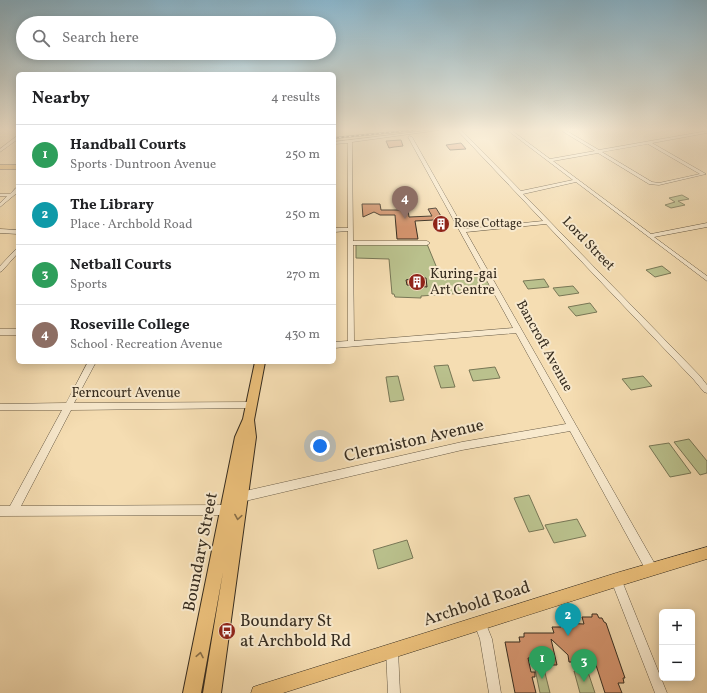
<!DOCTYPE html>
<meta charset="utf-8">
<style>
:root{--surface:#fff;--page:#f6f6f6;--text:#202124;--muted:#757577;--line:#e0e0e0;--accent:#111827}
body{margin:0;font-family:Vollkorn,serif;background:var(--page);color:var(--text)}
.controls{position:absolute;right:12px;bottom:12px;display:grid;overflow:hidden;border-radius:6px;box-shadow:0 2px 10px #0003}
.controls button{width:36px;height:36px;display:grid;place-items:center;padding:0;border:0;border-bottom:1px solid var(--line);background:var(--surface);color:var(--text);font:20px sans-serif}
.you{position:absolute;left:320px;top:446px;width:14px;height:14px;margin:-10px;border:3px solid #fff;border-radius:50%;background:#1a73e8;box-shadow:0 0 0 6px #1a73e833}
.badge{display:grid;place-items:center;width:26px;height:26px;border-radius:50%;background:var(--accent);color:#fff;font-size:13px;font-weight:700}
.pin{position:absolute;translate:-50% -33px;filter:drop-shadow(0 1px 2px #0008)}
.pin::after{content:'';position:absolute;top:21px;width:14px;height:12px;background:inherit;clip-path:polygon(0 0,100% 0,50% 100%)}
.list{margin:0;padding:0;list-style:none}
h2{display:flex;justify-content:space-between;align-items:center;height:52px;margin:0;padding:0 16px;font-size:17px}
h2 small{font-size:13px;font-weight:400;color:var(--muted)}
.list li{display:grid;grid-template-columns:26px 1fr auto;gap:12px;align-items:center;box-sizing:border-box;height:60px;padding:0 16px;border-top:1px solid var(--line)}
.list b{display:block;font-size:15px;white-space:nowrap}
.list p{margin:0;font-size:13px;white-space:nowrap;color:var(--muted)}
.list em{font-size:13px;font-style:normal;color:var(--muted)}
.icon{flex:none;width:22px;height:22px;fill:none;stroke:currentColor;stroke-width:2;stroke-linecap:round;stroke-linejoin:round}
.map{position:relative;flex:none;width:707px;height:693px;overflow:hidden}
.search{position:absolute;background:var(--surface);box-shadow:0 2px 10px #0003;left:16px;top:16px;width:320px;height:44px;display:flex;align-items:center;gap:10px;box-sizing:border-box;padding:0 14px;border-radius:22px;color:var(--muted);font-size:15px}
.panel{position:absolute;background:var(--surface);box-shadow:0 2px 10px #0003;left:16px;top:72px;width:320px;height:292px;border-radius:6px}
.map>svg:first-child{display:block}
.green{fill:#bac18d;stroke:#787756}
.building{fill:#d4946e;stroke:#372d20}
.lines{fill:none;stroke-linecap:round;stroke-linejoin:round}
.minor-casing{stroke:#665944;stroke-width:1}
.major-casing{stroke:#372d20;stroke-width:1}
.highway-casing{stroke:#372d20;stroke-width:2}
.minor{fill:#f8e9cd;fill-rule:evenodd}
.major{fill:#eabe79;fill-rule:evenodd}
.highway{fill:#eabe79;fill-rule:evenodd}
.rail-casing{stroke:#372d20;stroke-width:2}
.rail{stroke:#f8e9cd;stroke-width:1;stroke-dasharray:2.5;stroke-linecap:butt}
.oneway{stroke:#886e48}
.labels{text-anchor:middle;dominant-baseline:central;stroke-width:4;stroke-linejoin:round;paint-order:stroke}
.far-poi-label{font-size:12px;fill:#372d20;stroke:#f8e9cd;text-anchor:start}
.street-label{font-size:14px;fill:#372d20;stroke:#f8e9cd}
.poi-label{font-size:14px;fill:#372d20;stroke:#f8e9cd;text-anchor:start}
.near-street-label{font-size:17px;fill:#372d20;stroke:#f8e9cd}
.near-poi-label{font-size:17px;fill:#372d20;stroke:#f8e9cd;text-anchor:start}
</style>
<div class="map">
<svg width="707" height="693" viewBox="0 0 707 693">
<rect width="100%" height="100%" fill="#f5ddb2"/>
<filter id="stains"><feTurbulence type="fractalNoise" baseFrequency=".005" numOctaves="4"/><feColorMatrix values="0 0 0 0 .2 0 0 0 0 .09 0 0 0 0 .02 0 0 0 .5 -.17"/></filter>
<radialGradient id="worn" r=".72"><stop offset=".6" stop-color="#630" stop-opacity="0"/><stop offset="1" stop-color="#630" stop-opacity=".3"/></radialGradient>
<g class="green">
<polygon points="682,195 689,199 678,201 685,205 671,208 665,205 675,202 669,198"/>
<polygon points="356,244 427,244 441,278 485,275 493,291 421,296 421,298 395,297 394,294 392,294 389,259 356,258"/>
<polygon points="662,266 671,273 655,277 646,270"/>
<polygon points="544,279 549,287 528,289 523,281"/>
<polygon points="573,286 579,293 559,296 553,288"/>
<polygon points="590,303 597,312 576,316 568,307"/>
<polygon points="448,365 455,387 441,388 434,366"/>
<polygon points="495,367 500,378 473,381 469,370"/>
<polygon points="398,376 404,400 390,402 386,377"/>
<polygon points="643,376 652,386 631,390 622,379"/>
<polygon points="689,439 707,461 707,473 700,475 674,442"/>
<polygon points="669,443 691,473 670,477 649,446"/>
<polygon points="529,495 544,529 529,532 514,498"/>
<polygon points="577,519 586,536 554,543 545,525"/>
<polygon points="407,540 413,558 378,569 373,550"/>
<polygon points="534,664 543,665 550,693 540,693"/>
<polygon points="574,671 588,672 595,693 580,693"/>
</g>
<g class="building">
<polygon points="401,140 403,146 394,147 389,148 386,141"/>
<polygon points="461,143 466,149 450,150 446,145"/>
<polygon points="362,204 380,204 381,210 408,210 409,217 432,216 428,209 436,208 447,226 437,227 434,220 415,221 418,239 397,239 395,215 380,215 374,212 363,217"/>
<polygon points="414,278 426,278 427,287 407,285 406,280"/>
<polygon points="592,614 597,614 599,618 602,618 604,622 606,623 625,678 623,678 624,683 618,683 622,693 605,693 595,662 569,662 568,655 551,639 557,665 547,665 545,658 528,658 531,672 535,672 535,677 532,677 536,693 515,693 505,642 520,642 519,637 524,637 524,633 554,633 552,627 561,627 560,623 584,624 582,617 592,617"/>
</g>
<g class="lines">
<g class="minor-casing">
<g id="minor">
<path d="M432,130h7l-87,12 1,99h74l3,2 -3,2h-74l1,96 159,-13 -105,-191 1,-1 3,1 52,92 79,-8 -86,-91h4l60,61 52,-11 -66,-50h4l39,29 45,-8 -33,-20 -1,-1h4l34,20 108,-19v2l-55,10 54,31 -47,11 -10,-1 -51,-31 -45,8 98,73 56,-11v4l-53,10 53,39v5l-131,-99 -53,12 177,182 7,9v8l-3,-1 -10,-12 -148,-156 -80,8 190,334 1,4 -1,4 -4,1 -4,-1 -78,-143 -108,19 -221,52 -3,-2 -2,-3 2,-3 3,-2 221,-50 104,-18 -50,-91 -182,15v-6l14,-1v-110l-14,1v-4h14v-85l-14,1v-2zM648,144l52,30 -41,9 -7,-1 -50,-30z"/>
<polygon points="17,136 18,136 18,139 0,152 0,149"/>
<polygon points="16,188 18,188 18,192 0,207 0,203 7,196 0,196 0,194 10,194"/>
<polygon points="0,229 18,230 18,234 0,233"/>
<polygon points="18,248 18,253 2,271 0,272 0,266 16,249"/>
<rect x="0" y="329" width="18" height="6"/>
<polygon points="88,362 96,362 74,403 252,402 255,403 256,405 255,407 252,408 71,410 21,506 227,505 230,507 232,510 230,513 227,515 0,516 0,506 10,506 62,410 0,410 0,404 66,403"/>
<polygon points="616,575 620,576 667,693 655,693 611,580 612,576"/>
<polygon points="480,617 484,619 492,639 501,693 489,693 480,639 474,623 476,619"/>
<polygon points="392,645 396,647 398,651 400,693 388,693 386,651 388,647"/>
</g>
</g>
<g class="major-casing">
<g id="major">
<rect x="0" y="165" width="18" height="4"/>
<polygon points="707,547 707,559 616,587 283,693 251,693 253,687 259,685 616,573"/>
</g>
</g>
<g class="highway-casing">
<polygon id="highway" points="255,362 265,362 254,420 256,437 221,693 203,693 223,572 201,693 183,693 235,437 243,419"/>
</g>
<use href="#minor" class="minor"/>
<use href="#major" class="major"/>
<use href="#highway" class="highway"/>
<g class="rail-casing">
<polyline id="rail" points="334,138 415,130"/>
</g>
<use href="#rail" class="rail"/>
</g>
<defs><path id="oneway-chevron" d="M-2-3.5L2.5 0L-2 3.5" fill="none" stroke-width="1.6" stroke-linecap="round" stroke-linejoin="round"/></defs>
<g class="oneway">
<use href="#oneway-chevron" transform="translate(238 517) rotate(99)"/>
<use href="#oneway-chevron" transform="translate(200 655) rotate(-79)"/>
</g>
<linearGradient id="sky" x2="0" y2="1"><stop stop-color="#8ab7ce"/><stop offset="0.57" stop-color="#faf0dc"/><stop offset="1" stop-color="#faf0dc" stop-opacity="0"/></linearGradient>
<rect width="707" height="227" fill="url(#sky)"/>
<defs>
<g id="building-disc" transform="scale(0.9)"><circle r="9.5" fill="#8f2418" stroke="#f8e9cd"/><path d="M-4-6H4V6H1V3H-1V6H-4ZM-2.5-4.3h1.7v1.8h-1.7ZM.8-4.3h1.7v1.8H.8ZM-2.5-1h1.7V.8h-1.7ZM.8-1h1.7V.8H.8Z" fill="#fff"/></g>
<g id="bus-disc" transform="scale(0.9)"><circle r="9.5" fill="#8f2418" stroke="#f8e9cd"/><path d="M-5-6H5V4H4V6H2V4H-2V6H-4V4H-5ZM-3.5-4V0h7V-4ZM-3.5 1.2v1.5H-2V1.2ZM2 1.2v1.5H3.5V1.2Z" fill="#fff"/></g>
</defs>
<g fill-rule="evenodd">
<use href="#building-disc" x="441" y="224"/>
<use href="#building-disc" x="417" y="282"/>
<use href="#bus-disc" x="227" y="631"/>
</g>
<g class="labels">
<g class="far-poi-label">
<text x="454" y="224">Rose Cottage</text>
</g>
<g class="street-label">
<text transform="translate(588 244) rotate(46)">Lord Street</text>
<text transform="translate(544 346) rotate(61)">Bancroft Avenue</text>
<text x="126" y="393">Ferncourt Avenue</text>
</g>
<g class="poi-label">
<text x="430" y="274">Kuring-gai<tspan x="430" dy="16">Art Centre</tspan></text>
</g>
<g class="near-street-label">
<text transform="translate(414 441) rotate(-13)">Clermiston Avenue</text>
<text transform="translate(201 552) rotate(-79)">Boundary Street</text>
<text transform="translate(477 604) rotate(-18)">Archbold Road</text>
</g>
<g class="near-poi-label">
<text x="240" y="621">Boundary St<tspan x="240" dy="20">at Archbold Rd</tspan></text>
</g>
</g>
<rect width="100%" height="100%" filter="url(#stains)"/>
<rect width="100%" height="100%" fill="url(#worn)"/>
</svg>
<div class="controls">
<button>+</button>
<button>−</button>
</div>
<div class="you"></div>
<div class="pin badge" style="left:542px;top:679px;background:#2e9e5b">1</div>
<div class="pin badge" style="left:568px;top:636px;background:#0f9aa8">2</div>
<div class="pin badge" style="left:584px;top:682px;background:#2e9e5b">3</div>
<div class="pin badge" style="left:405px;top:219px;background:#8d6e63">4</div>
<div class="search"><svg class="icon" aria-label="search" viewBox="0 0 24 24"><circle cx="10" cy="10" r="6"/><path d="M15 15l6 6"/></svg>Search here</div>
<section class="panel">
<h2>Nearby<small>4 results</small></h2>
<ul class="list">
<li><span class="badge" style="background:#2e9e5b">1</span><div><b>Handball Courts</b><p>Sports · Duntroon Avenue</p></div><em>250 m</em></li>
<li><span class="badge" style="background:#0f9aa8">2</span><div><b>The Library</b><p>Place · Archbold Road</p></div><em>250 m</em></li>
<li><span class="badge" style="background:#2e9e5b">3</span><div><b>Netball Courts</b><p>Sports</p></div><em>270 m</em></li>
<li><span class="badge" style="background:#8d6e63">4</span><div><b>Roseville College</b><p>School · Recreation Avenue</p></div><em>430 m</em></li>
</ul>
</section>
</div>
